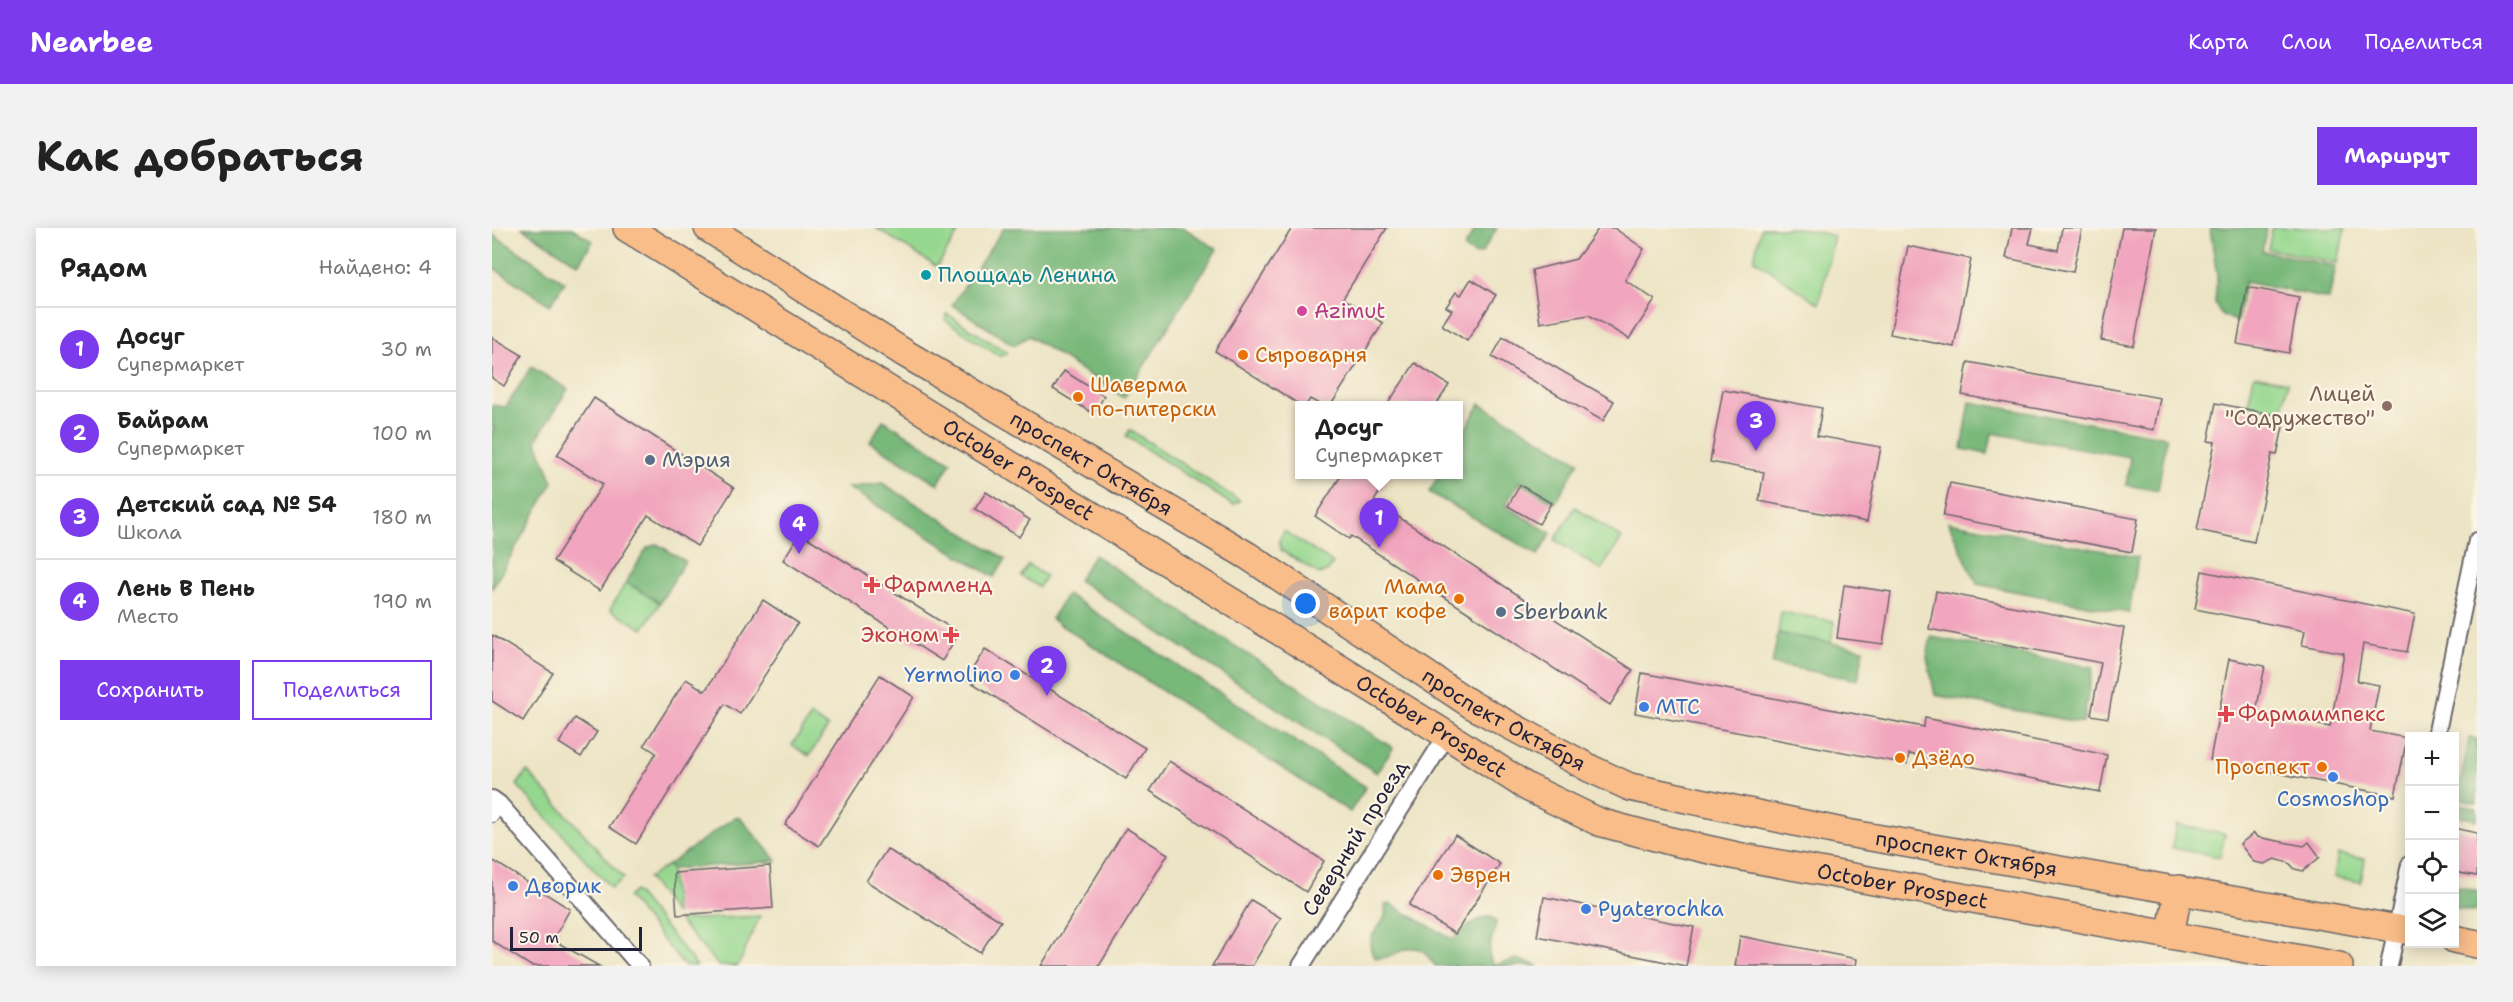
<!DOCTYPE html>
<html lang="ru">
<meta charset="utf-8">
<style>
:root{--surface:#fff;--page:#f2f2f2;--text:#222;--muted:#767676;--line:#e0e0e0;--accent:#7c3aed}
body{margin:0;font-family:"Shantell Sans",sans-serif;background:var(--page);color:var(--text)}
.controls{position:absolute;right:18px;bottom:18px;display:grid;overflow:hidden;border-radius:0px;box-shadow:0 3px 15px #0003}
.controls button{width:54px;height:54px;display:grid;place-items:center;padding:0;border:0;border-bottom:2px solid var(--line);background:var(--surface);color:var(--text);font:30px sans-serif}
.scale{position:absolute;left:18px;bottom:15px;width:132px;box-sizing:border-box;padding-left:6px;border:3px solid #22223b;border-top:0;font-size:16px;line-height:21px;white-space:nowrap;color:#22223b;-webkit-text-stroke:4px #fcf5e5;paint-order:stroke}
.you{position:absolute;left:814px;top:376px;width:21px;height:21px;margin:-15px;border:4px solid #fff;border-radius:50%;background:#1a73e8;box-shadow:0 0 0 9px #1a73e833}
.badge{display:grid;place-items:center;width:39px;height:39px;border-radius:50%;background:var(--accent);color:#fff;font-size:20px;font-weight:700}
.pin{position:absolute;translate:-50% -50px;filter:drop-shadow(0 2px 3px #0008)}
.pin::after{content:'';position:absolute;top:32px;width:21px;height:18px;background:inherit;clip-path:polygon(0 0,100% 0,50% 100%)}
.popup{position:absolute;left:803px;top:173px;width:168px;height:78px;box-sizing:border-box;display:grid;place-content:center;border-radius:0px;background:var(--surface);filter:drop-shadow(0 2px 4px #0005);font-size:20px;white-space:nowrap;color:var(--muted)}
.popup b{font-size:22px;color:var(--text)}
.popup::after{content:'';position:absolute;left:50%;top:100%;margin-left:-12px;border:12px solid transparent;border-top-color:var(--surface)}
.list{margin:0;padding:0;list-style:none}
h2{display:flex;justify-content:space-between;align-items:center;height:78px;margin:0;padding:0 24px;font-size:26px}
h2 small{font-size:20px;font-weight:400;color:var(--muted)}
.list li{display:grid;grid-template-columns:39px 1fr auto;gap:18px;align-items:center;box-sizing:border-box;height:84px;padding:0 24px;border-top:2px solid var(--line)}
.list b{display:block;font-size:22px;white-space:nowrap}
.list p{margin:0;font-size:20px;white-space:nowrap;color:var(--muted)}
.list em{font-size:20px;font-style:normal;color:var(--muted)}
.actions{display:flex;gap:12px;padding:18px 24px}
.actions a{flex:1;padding:14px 0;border:2px solid var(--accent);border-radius:0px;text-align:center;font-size:21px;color:var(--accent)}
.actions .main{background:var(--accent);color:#fff}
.icon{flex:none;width:33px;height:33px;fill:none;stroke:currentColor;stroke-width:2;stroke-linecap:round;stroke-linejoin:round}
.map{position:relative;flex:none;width:1985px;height:738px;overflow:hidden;border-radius:0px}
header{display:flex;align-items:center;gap:36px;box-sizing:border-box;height:84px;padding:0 30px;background:var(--accent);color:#fff}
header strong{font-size:28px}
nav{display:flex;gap:33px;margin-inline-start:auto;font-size:21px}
.intro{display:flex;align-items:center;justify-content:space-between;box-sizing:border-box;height:144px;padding:0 36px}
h1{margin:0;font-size:42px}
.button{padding:15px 27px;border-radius:0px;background:var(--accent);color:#fff;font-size:21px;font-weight:700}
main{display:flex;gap:36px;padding:0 36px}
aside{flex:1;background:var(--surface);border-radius:0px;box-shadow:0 3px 15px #0003}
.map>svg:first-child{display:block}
.green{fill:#95d78e;stroke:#5c7c64;stroke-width:1.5}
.forest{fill:#78b879;stroke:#4d6d5a;stroke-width:1.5}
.building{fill:#f1a5be}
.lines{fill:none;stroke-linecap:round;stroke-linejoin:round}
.pedestrian-casing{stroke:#69666b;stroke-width:16}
.minor-casing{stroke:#69666b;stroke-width:20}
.primary-casing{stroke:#69666b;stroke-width:30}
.pedestrian{stroke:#fff;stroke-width:14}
.minor{stroke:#fff;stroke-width:16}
.primary{stroke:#f8bd89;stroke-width:27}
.culture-dot{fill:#0f9aa8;stroke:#fcf5e5;stroke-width:2}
.hotel-dot{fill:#d1479c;stroke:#fcf5e5;stroke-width:2}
.food-dot{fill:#e8710a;stroke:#fcf5e5;stroke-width:2}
.education-dot{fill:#8d6e63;stroke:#fcf5e5;stroke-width:2}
.service-dot{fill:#5c6f8a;stroke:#fcf5e5;stroke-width:2}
.health-dot{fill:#e0444e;stroke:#fcf5e5;stroke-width:2}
.shop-dot{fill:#3f7fe0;stroke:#fcf5e5;stroke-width:2}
.labels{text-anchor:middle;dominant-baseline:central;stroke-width:4.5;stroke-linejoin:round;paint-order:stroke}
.culture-label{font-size:21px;fill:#0d838f;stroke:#fcf5e5;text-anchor:start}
.hotel-label{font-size:21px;fill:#b23c85;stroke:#fcf5e5;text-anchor:start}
.food-label{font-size:21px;fill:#c56008;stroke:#fcf5e5;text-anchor:start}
.education-label{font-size:21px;fill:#785e54;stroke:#fcf5e5;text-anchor:end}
.service-label{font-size:21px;fill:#4e5e75;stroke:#fcf5e5;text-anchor:start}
.street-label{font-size:21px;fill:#22223b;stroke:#fcf5e5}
.health-label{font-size:21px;fill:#be3a42;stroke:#fcf5e5;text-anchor:start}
.shop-label{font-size:21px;fill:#366cbe;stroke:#fcf5e5;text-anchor:start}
</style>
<header>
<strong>Nearbee</strong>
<nav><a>Карта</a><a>Слои</a><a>Поделиться</a></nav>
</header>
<div class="intro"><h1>Как добраться</h1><a class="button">Маршрут</a></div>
<main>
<aside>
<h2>Рядом<small>Найдено: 4</small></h2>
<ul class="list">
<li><span class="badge">1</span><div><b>Досуг</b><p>Супермаркет</p></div><em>30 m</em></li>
<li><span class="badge">2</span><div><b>Байрам</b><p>Супермаркет</p></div><em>100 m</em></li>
<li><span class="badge">3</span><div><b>Детский сад № 54</b><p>Школа</p></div><em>180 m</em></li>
<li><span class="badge">4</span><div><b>Лень В Пень</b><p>Место</p></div><em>190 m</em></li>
</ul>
<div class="actions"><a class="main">Сохранить</a><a>Поделиться</a></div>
</aside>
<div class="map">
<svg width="1985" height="738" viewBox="0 0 1985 738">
<rect width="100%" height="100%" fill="#fcf5e5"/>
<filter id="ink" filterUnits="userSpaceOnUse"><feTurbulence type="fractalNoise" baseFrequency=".0167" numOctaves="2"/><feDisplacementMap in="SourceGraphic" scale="12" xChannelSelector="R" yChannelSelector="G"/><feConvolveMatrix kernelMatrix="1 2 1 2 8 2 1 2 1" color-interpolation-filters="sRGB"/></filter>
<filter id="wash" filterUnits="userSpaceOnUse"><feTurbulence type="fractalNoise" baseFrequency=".008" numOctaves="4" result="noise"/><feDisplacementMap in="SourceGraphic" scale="24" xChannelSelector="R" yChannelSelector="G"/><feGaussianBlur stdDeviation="1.35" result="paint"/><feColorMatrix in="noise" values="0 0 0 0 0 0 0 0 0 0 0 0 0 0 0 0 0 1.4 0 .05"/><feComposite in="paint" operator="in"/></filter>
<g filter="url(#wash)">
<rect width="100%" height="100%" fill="#ece4c4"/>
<g class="green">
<polygon points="384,0 459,0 466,5 445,39"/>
<polygon points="1269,0 1308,0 1342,8 1327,76 1262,31"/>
<polygon points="1780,0 1853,0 1846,35 1776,21"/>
<polygon points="455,86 516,125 507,128 453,92"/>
<polygon points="1762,147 1796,154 1790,184 1756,177"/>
<polygon points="638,202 748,273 741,277 634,208"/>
<polygon points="1083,279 1130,310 1109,342 1063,312"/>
<polygon points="792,303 841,335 835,344 827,346 789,322 787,312"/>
<polygon points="536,337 554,348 547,359 529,348"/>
<polygon points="134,354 168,375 151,401 118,382"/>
<polygon points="1289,384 1342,393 1339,415 1286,405"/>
<polygon points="319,488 336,499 317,528 300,517"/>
<polygon points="35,543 132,650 119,660 25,557"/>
<polygon points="1684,597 1733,606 1728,629 1680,620"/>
<polygon points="1846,626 1873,631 1869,654 1842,649"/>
<polygon points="176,637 179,641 183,686 156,650"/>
<polygon points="143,663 205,738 192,738 136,669"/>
<polygon points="268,688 246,738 227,738 186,692"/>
</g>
<g class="forest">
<polygon points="30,0 80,0 101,13 86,36"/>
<polygon points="512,0 692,0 725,21 632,170 537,108 522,117 460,77"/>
<polygon points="984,0 1005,0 990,25 984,27 972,20"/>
<polygon points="1718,0 1775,0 1770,23 1844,38 1837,71 1753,54 1745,94 1731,87 1726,82 1723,75 1725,48"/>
<polygon points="0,6 73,54 58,77 0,39"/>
<polygon points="39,139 76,161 44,212 61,254 0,361 0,204 2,200 0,199 0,177 14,179"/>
<polygon points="1478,174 1675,209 1666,262 1634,257 1638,229 1500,205 1496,226 1470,221"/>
<polygon points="988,176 1087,234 1063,275 1027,254 1013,278 1059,305 1046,327 937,264 947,247 966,246 967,212"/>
<polygon points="391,192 459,234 446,256 378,214"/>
<polygon points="390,255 514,331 502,349 356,260"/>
<polygon points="1456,294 1646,329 1637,385 1485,356"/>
<polygon points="165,316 193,333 168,375 134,354 155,320"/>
<polygon points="602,327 901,520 885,545 586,352"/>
<polygon points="575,366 874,559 858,584 559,391"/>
<polygon points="1286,405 1372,421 1366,452 1280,436"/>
<polygon points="1439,409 1601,439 1591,495 1443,467 1435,429"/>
<polygon points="1977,510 1985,511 1985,575 1965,571"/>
<polygon points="1965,576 1985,580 1985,592 1963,587"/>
<polygon points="243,589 248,590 285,633 180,641 176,637"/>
<polygon points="1963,658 1985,663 1985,684 1963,680"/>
<path d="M898,676l62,35c13,-8 32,-31 44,-18 0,15 -14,29 -2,44l23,-6 22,7h-103c-5,-4 -8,-11 -13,-15 -16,-11 -32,12 -49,6 -14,-27 16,-28 11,-52z"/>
</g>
<g id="blocks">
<g class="building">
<polygon points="800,0 895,0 851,70 891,95 839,177 829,177 818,171 814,177 808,177 723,123"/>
<polygon points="1107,0 1122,0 1152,21 1133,52 1163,72 1137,111 1097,87 1048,95 1040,42 1084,31"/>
<polygon points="1520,0 1541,0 1537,16 1566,22 1570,0 1590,0 1581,44 1514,30"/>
<polygon points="1630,0 1664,0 1642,118 1609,112"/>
<polygon points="1416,18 1479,31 1462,119 1398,106"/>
<polygon points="979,51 1004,67 975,113 950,97 960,82 954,79 964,64 969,67"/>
<polygon points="1755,59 1807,69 1797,125 1745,116"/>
<polygon points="0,109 30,127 12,158 0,150"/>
<polygon points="1011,109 1122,173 1111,193 1000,129"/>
<polygon points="1476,134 1668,170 1662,202 1470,167"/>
<polygon points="923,135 957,157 944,177 895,177"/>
<polygon points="572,143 612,168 602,186 561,161"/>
<polygon points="1231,162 1330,180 1325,208 1389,219 1375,294 1267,273 1272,244 1218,234"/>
<polygon points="102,170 242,260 205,318 156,287 108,363 61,333 111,256 65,227"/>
<polygon points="1724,175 1793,189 1785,227 1780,226 1762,314 1705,302 1723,214 1716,213"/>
<polygon points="850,246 899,246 882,273 1141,442 1118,477 859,308 857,311 823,288"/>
<polygon points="1458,255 1646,291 1640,324 1451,288"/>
<polygon points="1028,257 1059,275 1047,296 1016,278"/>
<polygon points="494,264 538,292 527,309 483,281"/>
<polygon points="308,305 467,405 450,433 291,332"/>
<polygon points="1710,343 1923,386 1915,424 1871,416 1865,453 1887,457 1878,503 1915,510 1903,568 1718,532 1737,431 1773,438 1764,484 1838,499 1852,425 1810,417 1813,403 1703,381"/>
<polygon points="1352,357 1399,364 1391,416 1345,410"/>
<polygon points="1444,363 1632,400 1616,490 1599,487 1609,435 1437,401"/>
<polygon points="271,372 306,395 248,486 233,476 144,616 117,599 164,525 152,517 194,451 213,463"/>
<polygon points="0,407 61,445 31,493 0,473"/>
<polygon points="493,421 653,520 634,551 474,451"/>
<polygon points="1150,445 1432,499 1433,490 1615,527 1608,564 1417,526 1415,536 1143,485"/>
<polygon points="388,447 422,469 327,618 293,597"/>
<polygon points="83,490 105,504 89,529 67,515"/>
<polygon points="677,533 832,633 814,664 658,563"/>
<polygon points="634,600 676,626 607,738 549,738"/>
<polygon points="1962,600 1985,605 1985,648 1962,644"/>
<polygon points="1762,605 1765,609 1812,618 1817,614 1828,629 1811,643 1803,641 1797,635 1783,631 1772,636 1762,634 1748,616"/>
<polygon points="963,607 1008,636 963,706 917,677"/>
<polygon points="395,621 509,693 488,725 374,653"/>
<polygon points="0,632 78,681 61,712 107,738 39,738 0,713"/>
<polygon points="278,638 281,680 185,687 182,645"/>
<polygon points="1052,669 1202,699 1194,738 1045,708"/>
<polygon points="759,672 789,690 760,738 720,738"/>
<polygon points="1248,708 1365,731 1364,738 1243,738"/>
</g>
</g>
</g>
<g filter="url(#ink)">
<use href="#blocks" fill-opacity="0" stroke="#69666b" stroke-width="1.5"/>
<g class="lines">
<g class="pedestrian-casing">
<polyline id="pedestrian" points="0,587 7,576"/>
</g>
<g class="minor-casing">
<g id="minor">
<polyline points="1944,508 1985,313"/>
<polyline points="0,571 7,576 148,738"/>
<polyline points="809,738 955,507"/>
<polyline points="1897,738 1918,636"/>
</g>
</g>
<g class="primary-casing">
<g id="primary">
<path id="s1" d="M135,0l820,507 80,52 72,35 71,19 67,15 602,110"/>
<path id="s2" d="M216,0l198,126 342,202 224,149 119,64 39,18 217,46 563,98"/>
<polyline points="1678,707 1687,661"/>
<polyline points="1962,711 1985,716"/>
</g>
</g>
<use href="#pedestrian" class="pedestrian"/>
<use href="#minor" class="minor"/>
<use href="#primary" class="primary"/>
</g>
</g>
<circle class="culture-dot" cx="434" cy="47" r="6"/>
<circle class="hotel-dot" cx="810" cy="83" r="6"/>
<g class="food-dot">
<circle cx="751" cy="127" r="6"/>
<circle cx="586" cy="169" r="6"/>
<circle cx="967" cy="371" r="6"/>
<circle cx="1408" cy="530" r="6"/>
<circle cx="1830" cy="539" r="6"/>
<circle cx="946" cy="647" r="6"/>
</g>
<circle class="education-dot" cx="1895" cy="178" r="6"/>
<g class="service-dot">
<circle cx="158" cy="232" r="6"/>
<circle cx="1009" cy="384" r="6"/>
</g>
<g class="health-dot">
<path d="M377 348h6v6h6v6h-6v6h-6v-6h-6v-6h6z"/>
<path d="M456 398h6v6h6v6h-6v6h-6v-6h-6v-6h6z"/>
<path d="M1731 477h6v6h6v6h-6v6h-6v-6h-6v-6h6z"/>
</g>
<g class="shop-dot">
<circle cx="523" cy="447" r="6"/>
<circle cx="1152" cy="479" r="6"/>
<circle cx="1841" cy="549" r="6"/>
<circle cx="21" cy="658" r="6"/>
<circle cx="1094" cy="681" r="6"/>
</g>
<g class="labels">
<g class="culture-label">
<text x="446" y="47">Площадь Ленина</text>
</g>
<g class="hotel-label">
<text x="822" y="83">Azimut</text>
</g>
<g class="food-label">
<text x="763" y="127">Сыроварня</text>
<text x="598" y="157">Шаверма<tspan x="598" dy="24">по-питерски</tspan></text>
<text x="955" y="359" text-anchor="end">Мама<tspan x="955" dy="24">варит кофе</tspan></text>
<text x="1420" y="530">Дзёдо</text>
<text x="1818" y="539" text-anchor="end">Проспект</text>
<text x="958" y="647">Эврен</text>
</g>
<g class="education-label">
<text x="1883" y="166">Лицей<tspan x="1883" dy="24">"Содружество"</tspan></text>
</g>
<g class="service-label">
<text x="170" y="232">Мэрия</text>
<text x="1021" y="384">Sberbank</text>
</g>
<g class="street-label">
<text stroke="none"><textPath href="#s2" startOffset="450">проспект Октября</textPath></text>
<text stroke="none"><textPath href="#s1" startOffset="460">October Prospect</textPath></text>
<text stroke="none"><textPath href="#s2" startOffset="936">проспект Октября</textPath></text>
<text stroke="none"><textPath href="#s1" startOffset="946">October Prospect</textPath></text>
<text transform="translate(863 610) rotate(-58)">Северный проезд</text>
<text stroke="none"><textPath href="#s2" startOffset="1422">проспект Октября</textPath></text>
<text stroke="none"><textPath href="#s1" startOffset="1450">October Prospect</textPath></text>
</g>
<g class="health-label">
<text x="392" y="357">Фармленд</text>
<text x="447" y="407" text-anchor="end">Эконом</text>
<text x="1746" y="486">Фармаимпекс</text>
</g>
<g class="shop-label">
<text x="511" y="447" text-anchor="end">Yermolino</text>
<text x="1164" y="479">МТС</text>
<text x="1841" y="571" text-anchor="middle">Cosmoshop</text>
<text x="33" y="658">Дворик</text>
<text x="1106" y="681">Pyaterochka</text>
</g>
</g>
</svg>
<div class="controls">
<button>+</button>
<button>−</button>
<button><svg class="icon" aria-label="locate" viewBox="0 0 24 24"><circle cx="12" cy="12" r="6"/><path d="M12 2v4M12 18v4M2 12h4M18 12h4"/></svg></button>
<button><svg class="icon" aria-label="layers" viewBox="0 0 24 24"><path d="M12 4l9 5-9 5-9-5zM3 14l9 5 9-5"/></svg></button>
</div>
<div class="scale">50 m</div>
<div class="you"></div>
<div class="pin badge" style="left:887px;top:320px">1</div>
<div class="popup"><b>Досуг</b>Супермаркет</div>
<div class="pin badge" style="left:555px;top:468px">2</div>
<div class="pin badge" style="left:1264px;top:223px">3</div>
<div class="pin badge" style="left:307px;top:326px">4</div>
</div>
</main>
